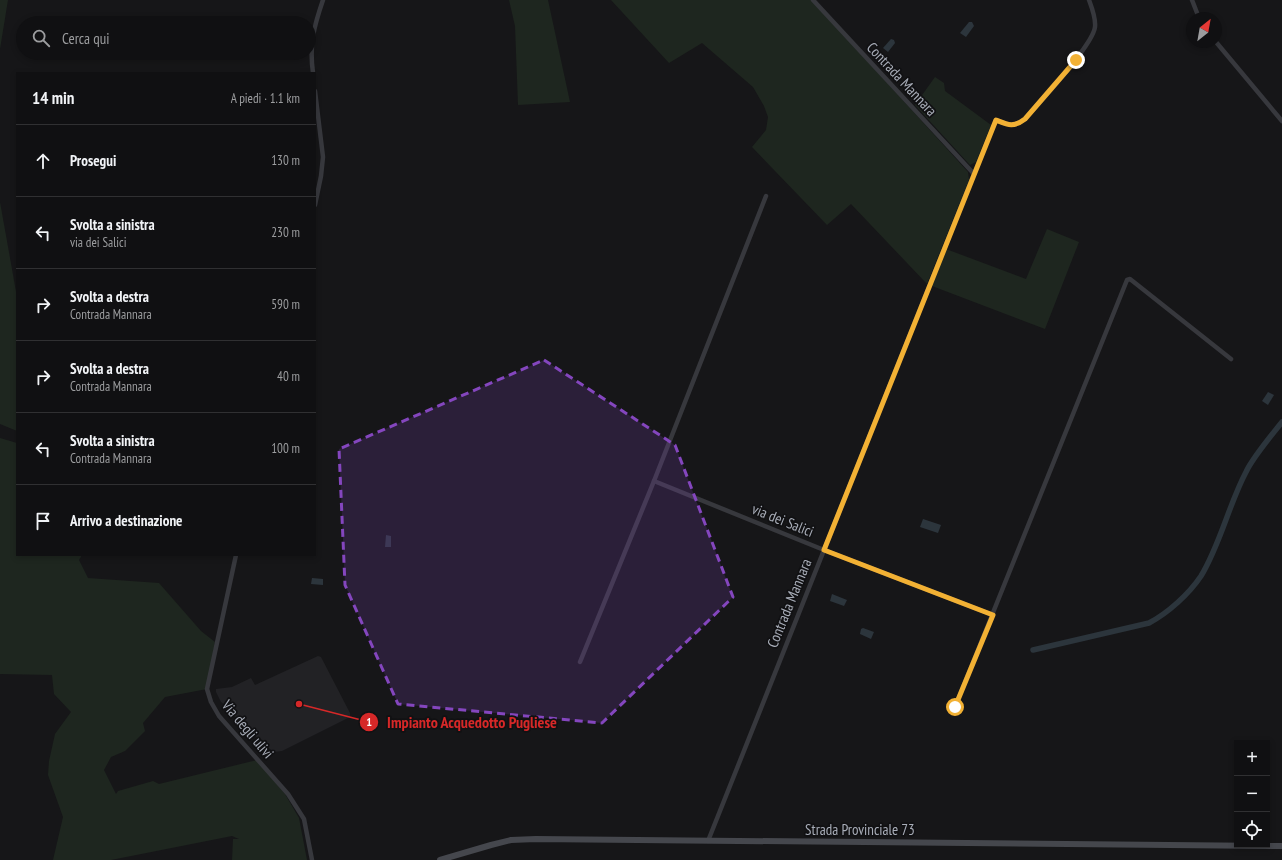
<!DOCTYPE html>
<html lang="it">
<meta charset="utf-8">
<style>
:root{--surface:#101012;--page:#1e1e20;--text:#f1f3f6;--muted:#9c9d9f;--line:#303032}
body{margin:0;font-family:"PT Sans Narrow",sans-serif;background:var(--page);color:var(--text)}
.controls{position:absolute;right:12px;bottom:12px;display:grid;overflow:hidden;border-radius:0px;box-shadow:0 2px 6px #0003}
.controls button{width:36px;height:36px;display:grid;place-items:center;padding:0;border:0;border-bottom:1px solid var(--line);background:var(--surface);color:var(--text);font:20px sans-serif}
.compass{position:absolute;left:1186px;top:12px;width:36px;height:36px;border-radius:50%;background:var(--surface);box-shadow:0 2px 6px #0003;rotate:31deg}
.stop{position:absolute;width:12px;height:12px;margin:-9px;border:3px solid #f2b134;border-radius:50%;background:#fff}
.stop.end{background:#f2b134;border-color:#fff;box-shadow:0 1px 4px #0008}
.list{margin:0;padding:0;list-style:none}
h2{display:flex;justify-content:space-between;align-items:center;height:52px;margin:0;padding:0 16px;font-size:17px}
h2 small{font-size:13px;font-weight:400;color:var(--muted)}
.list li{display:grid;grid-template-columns:26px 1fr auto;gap:12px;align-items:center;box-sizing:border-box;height:72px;padding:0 16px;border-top:1px solid var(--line)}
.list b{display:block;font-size:15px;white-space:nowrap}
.list p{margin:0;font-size:13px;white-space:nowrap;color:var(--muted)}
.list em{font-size:13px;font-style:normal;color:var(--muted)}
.icon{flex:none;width:22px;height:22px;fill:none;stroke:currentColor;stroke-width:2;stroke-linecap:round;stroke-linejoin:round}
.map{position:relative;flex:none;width:1282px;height:860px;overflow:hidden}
.search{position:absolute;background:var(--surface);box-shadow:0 2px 6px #0003;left:16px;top:16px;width:300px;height:44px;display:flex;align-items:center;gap:10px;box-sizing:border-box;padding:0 14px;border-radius:22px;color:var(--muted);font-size:15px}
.panel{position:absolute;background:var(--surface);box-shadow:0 2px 6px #0003;left:16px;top:72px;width:300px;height:484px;border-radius:0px}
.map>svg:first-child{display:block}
.built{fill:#222225}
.green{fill:#1e261f}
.water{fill:#2c353c}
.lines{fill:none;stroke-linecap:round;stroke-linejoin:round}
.canal{stroke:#2c353c;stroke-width:5.5}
.street{stroke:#37383d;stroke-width:4.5}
.secondary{stroke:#45474d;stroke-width:6}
.route{stroke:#f2b134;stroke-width:5}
.marked{fill:#8446be;fill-opacity:0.2;stroke:#8446be;stroke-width:3;stroke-dasharray:8 5;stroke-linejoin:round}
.labels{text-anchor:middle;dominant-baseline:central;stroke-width:3.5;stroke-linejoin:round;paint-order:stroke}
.street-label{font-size:15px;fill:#a8adb8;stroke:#111113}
.leader{fill:none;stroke:#d62828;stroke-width:1.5}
.callout-dot{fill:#d62828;stroke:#111113;stroke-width:1.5}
.mark-label{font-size:12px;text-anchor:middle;font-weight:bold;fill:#fff}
.callout-label{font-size:16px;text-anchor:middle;font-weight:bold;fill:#d62828;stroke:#111113;stroke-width:3.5;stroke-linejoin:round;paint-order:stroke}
</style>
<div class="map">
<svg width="1282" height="860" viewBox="0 0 1282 860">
<rect width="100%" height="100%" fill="#161618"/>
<polygon class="built" points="318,656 321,657 350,713 350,717 282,751 274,752 266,746 233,715 228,707 221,702 216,692 216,689 232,687 251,678 255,685"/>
<g class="green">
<polygon points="0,0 8,0 0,49"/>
<polygon points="509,0 548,0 570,102 518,105 515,26"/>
<polygon points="611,0 812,0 968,172 969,180 927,284 851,204 827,225 752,147 766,130 768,117 764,106 753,87 702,43 669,63"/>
<polygon points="935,77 944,83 945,91 991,125 976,162 970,165 915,105"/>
<polygon points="0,202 17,297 17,431 0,424"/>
<polygon points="1047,229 1079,242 1045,329 932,286 946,249 1026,279"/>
<polygon points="0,438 17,443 17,555 82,555 79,560 88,578 159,583 201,631 215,642 207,689 165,697 143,723 145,731 125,751 111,757 104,770 116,794 118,791 153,781 159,784 257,760 285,794 299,818 307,860 232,860 233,839 239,839 232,836 111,860 53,860 63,817 48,775 49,761 55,734 71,712 54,694 52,675 0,674"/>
</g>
<g class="water">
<polygon points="969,22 972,22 974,26 966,37 960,33"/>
<polygon points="891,39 894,40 895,43 888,52 883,48"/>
<polygon points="1268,392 1274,395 1268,405 1262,401"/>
<polygon points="923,519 941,525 938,533 920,527"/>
<polygon points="386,535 391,536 391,547 385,547"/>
<polygon points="312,578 323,579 323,585 311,584"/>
<polygon points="832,594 847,600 844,606 830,601"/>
<polygon points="863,628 874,632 871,639 860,634 861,629"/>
</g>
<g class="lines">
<path class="canal" d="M1033,650l116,-27c19,-10 40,-29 52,-47 19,-31 28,-72 45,-104 7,-15 25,-36 36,-50"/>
<g class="street">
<polyline points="1192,0 1199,18"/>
<polyline points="1216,42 1282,121"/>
<path d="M313,73c-4,-28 1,-47 10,-73"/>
<polyline points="315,91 323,157 321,176 315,205"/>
<path d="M974,174l22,-54c12,5 17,8 29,-1 15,-17 68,-74 70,-92 1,-9 -3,-19 -6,-27"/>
<polyline points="654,481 824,550 993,615"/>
<polyline points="236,555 207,689 211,702 219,716 288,794 304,819 312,860"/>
<polyline points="580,662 654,481 766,196"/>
<polyline points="955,707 1127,280 1130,279 1231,359"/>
<polyline points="708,841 974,174 813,0"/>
</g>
<polyline class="secondary" points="440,860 491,845 511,840 536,839 1282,846"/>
</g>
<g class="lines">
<path class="route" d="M955,707l38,-92 -169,-65 172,-430c12,5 17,8 29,-1l51,-59"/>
</g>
<path class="marked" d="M544,360l131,85 58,152 -131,126 -204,-19 -53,-119 -6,-136z"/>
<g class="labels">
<g class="street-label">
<text transform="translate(902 79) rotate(47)">Contrada Mannara</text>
<text transform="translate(783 520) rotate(22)">via dei Salici</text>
<text transform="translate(789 603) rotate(-68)">Contrada Mannara</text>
<text transform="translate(248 729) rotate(50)">Via degli ulivi</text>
<text x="860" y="829">Strada Provinciale 73</text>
</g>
</g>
<path class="leader" d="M299 704L369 722"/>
<g class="callout-dot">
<circle cx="299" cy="704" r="4"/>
<circle cx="369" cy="722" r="10"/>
</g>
<g class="mark-label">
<text x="369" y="726">1</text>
</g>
<g class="callout-label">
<text x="472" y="728">Impianto Acquedotto Pugliese</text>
</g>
</svg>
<div class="controls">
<button>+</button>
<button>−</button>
<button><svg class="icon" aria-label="locate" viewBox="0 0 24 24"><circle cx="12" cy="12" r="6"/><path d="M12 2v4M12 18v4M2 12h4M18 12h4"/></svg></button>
</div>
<svg class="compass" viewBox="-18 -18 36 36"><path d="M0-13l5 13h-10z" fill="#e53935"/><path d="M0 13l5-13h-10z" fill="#9c9d9f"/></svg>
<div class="stop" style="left:955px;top:707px"></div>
<div class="stop end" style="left:1076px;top:60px"></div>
<div class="search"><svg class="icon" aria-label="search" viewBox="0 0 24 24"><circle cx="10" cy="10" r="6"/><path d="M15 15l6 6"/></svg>Cerca qui</div>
<section class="panel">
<h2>14 min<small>A piedi · 1.1 km</small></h2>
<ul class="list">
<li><svg class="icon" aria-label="ahead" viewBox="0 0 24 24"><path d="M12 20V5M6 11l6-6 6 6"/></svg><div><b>Prosegui</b></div><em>130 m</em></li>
<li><svg class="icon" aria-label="left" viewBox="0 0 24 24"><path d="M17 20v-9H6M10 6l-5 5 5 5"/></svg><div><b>Svolta a sinistra</b><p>via dei Salici</p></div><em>230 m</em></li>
<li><svg class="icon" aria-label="right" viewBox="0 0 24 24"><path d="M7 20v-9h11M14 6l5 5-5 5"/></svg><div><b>Svolta a destra</b><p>Contrada Mannara</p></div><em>590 m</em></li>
<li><svg class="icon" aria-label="right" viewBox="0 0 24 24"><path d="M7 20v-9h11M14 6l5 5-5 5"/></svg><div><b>Svolta a destra</b><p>Contrada Mannara</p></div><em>40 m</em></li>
<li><svg class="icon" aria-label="left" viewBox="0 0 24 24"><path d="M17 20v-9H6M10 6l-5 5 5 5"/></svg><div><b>Svolta a sinistra</b><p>Contrada Mannara</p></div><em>100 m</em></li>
<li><svg class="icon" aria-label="arrive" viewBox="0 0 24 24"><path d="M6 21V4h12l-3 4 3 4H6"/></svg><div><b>Arrivo a destinazione</b></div></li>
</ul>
</section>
</div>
